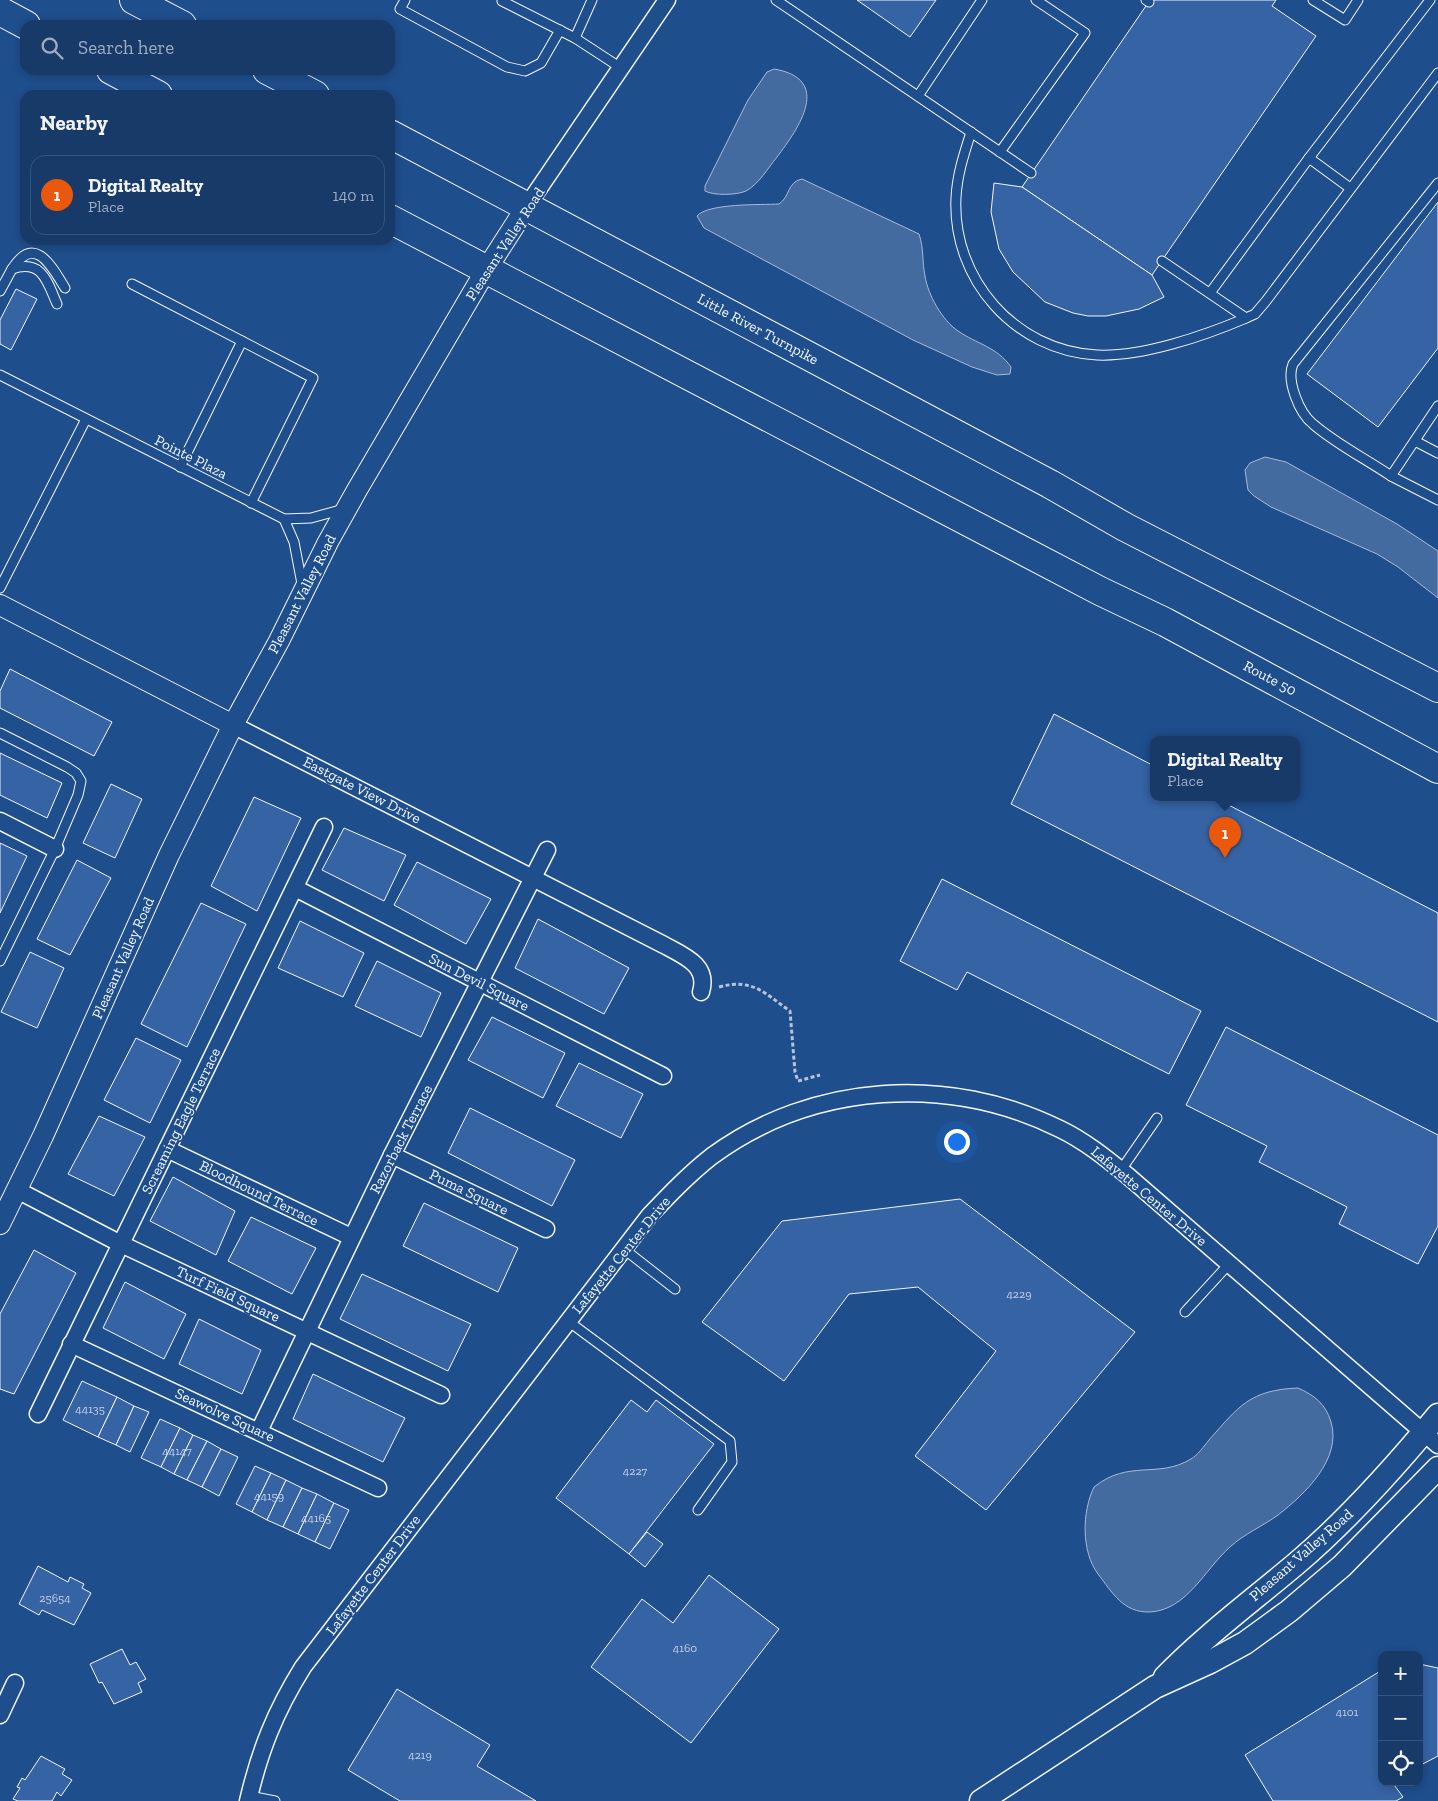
<!DOCTYPE html>
<meta charset="utf-8">
<style>
:root{--surface:#173a69;--page:#20416f;--text:#f1f3f6;--muted:#9eadc0;--line:#36547d;--accent:#ea580c}
body{margin:0;font-family:"Zilla Slab",serif;background:var(--page);color:var(--text)}
.controls{position:absolute;right:15px;bottom:15px;display:grid;overflow:hidden;border-radius:10px;box-shadow:0 2px 8px #0003}
.controls button{width:45px;height:45px;display:grid;place-items:center;padding:0;border:0;border-bottom:1px solid var(--line);background:var(--surface);color:var(--text);font:25px sans-serif}
.you{position:absolute;left:956px;top:1141px;width:18px;height:18px;margin:-12px;border:4px solid #fff;border-radius:50%;background:#1a73e8;box-shadow:0 0 0 8px #1a73e833}
.badge{display:grid;place-items:center;width:32px;height:32px;border-radius:50%;background:var(--accent);color:#fff;font-size:16px;font-weight:700}
.pin{position:absolute;translate:-50% -41px;filter:drop-shadow(0 1px 2px #0008)}
.pin::after{content:'';position:absolute;top:26px;width:18px;height:15px;background:inherit;clip-path:polygon(0 0,100% 0,50% 100%)}
.popup{position:absolute;left:1150px;top:736px;width:150px;height:65px;box-sizing:border-box;display:grid;place-content:center;border-radius:10px;background:var(--surface);filter:drop-shadow(0 1px 4px #0005);font-size:16px;white-space:nowrap;color:var(--muted)}
.popup b{font-size:19px;color:var(--text)}
.popup::after{content:'';position:absolute;left:50%;top:100%;margin-left:-10px;border:10px solid transparent;border-top-color:var(--surface)}
.list{margin:0;padding:0;list-style:none}
h2{display:flex;justify-content:space-between;align-items:center;height:65px;margin:0;padding:0 20px;font-size:21px}
h2 small{font-size:16px;font-weight:400;color:var(--muted)}
.list li{display:grid;grid-template-columns:32px 1fr auto;gap:15px;align-items:center;box-sizing:border-box;height:80px;margin:0 10px 10px;padding:0 10px;border:1px solid var(--line);border-radius:15px}
.list b{display:block;font-size:19px;white-space:nowrap}
.list p{margin:0;font-size:16px;white-space:nowrap;color:var(--muted)}
.list em{font-size:16px;font-style:normal;color:var(--muted)}
.icon{flex:none;width:28px;height:28px;fill:none;stroke:currentColor;stroke-width:2;stroke-linecap:round;stroke-linejoin:round}
.map{position:relative;flex:none;width:1438px;height:1801px;overflow:hidden}
.search{position:absolute;background:var(--surface);box-shadow:0 2px 8px #0003;left:20px;top:20px;width:375px;height:55px;display:flex;align-items:center;gap:12px;box-sizing:border-box;padding:0 18px;border-radius:15px;color:var(--muted);font-size:19px}
.panel{position:absolute;background:var(--surface);box-shadow:0 2px 8px #0003;left:20px;top:90px;width:375px;height:155px;border-radius:15px}
.map>svg:first-child{display:block}
.water{fill:#446ba0;stroke:#a8bbd7}
.building{fill:#3563a3;stroke:#f2f6ff}
.lines{fill:none;stroke-linecap:round;stroke-linejoin:round}
.service-casing{stroke:#f2f6ff;stroke-width:11}
.minor-casing{stroke:#f2f6ff;stroke-width:19}
.tertiary-casing{stroke:#f2f6ff;stroke-width:22}
.secondary-casing{stroke:#f2f6ff;stroke-width:25}
.trunk-casing{stroke:#f2f6ff;stroke-width:30}
.path{stroke:#b3c4dc;stroke-width:3;stroke-dasharray:4 2.5;stroke-linecap:butt}
.service{stroke:#1f4e8c;stroke-width:9}
.minor{stroke:#1f4e8c;stroke-width:16}
.tertiary{stroke:#1f4e8c;stroke-width:20}
.secondary{stroke:#1f4e8c;stroke-width:22}
.trunk{stroke:#1f4e8c;stroke-width:28}
.labels{text-anchor:middle;dominant-baseline:central;stroke-width:4;stroke-linejoin:round;paint-order:stroke}
.number-label{font-size:12px;fill:#c3d1e8}
.street-label{font-size:15px;fill:#f2f6ff;stroke:#1f4e8c}
</style>
<div class="map">
<svg width="1438" height="1801" viewBox="0 0 1438 1801">
<rect width="100%" height="100%" fill="#1f4e8c"/>
<g class="water">
<path d="M774,69c59,10 25,59 3,88 -9,11 -18,27 -31,34 -9,4 -32,5 -41,0v-5l43,-86 19,-28z"/>
<path d="M802,179l117,55c5,14 3,28 6,42 3,19 17,44 33,55 19,13 39,16 53,36l-1,7 -13,1 -25,-8 -59,-27 -209,-112 -7,-12c11,-13 64,-11 82,-12 11,-7 8,-22 23,-25z"/>
<polygon points="1265,457 1286,462 1397,524 1438,551 1438,598 1398,567 1377,554 1271,507 1254,496 1248,490 1245,470 1250,463"/>
<path d="M1298,1388c16,7 28,16 33,34 11,37 -26,72 -53,93 -15,11 -34,19 -48,32 -25,22 -43,63 -80,65 -27,1 -38,-20 -52,-38 -17,-23 -16,-62 -4,-87 35,-28 64,-8 97,-28 7,-4 13,-13 18,-19 30,-34 41,-50 89,-52z"/>
</g>
<g class="building">
<polygon points="857,0 936,0 910,37"/>
<polygon points="1150,0 1276,0 1272,6 1316,36 1152,275 1022,187"/>
<polygon points="994,183 1022,187 1152,275 1164,297 1139,309 1106,316 1088,316 1073,313 1045,302 1013,272 999,249 991,212"/>
<polygon points="1438,202 1438,348 1378,427 1307,374"/>
<polygon points="16,289 37,299 11,350 0,344 0,320"/>
<polygon points="10,669 112,722 94,756 0,708 0,691"/>
<polygon points="1054,714 1154,766 1154,797 1213,797 1438,913 1438,1022 1011,804"/>
<polygon points="0,753 62,783 47,818 0,795"/>
<polygon points="111,784 142,799 115,858 83,843"/>
<polygon points="254,797 301,818 257,911 211,886"/>
<polygon points="344,828 406,855 384,901 322,870"/>
<polygon points="0,843 27,856 0,913"/>
<polygon points="77,860 111,878 70,955 37,939"/>
<polygon points="417,862 491,899 466,944 394,905"/>
<polygon points="942,879 1201,1011 1169,1074 967,972 957,990 900,961"/>
<polygon points="201,903 246,924 187,1047 141,1024"/>
<polygon points="538,919 629,968 604,1014 515,968"/>
<polygon points="300,921 364,953 343,997 278,968"/>
<polygon points="30,952 64,968 37,1028 1,1012"/>
<polygon points="377,961 441,993 421,1037 355,1006"/>
<polygon points="492,1017 565,1053 543,1098 468,1060"/>
<polygon points="1226,1027 1438,1135 1438,1226 1418,1264 1339,1224 1347,1207 1259,1162 1267,1146 1186,1105"/>
<polygon points="136,1038 181,1060 150,1123 104,1100"/>
<polygon points="579,1063 643,1094 621,1138 556,1106"/>
<polygon points="470,1108 575,1160 552,1206 448,1153"/>
<polygon points="99,1116 145,1137 114,1196 68,1174"/>
<polygon points="173,1177 235,1211 216,1255 150,1221"/>
<polygon points="960,1199 1135,1332 986,1510 915,1456 996,1351 918,1287 849,1294 784,1381 702,1322 782,1221"/>
<polygon points="424,1203 518,1248 498,1292 403,1246"/>
<polygon points="251,1217 316,1248 292,1294 228,1261"/>
<polygon points="34,1250 76,1273 14,1394 0,1389 0,1314"/>
<polygon points="362,1274 471,1324 448,1371 340,1319"/>
<polygon points="125,1282 186,1314 164,1359 103,1328"/>
<polygon points="199,1319 261,1350 242,1394 179,1364"/>
<polygon points="313,1374 405,1418 383,1462 293,1419"/>
<polygon points="82,1381 117,1397 98,1437 63,1420"/>
<polygon points="117,1397 134,1406 116,1445 98,1437"/>
<polygon points="631,1400 647,1412 656,1400 714,1444 629,1554 556,1498"/>
<polygon points="134,1406 149,1412 130,1452 116,1445"/>
<polygon points="160,1419 180,1428 161,1467 141,1458"/>
<polygon points="180,1428 193,1435 174,1474 161,1467"/>
<polygon points="193,1435 207,1441 187,1480 174,1474"/>
<polygon points="207,1441 221,1449 202,1487 187,1480"/>
<polygon points="221,1449 238,1457 219,1496 202,1487"/>
<polygon points="255,1466 271,1473 252,1512 236,1504"/>
<polygon points="271,1473 286,1480 267,1520 252,1512"/>
<polygon points="286,1480 302,1488 283,1527 267,1520"/>
<polygon points="302,1488 317,1494 298,1534 283,1527"/>
<polygon points="317,1494 334,1503 315,1542 298,1534"/>
<polygon points="334,1503 349,1510 330,1549 315,1542"/>
<polygon points="647,1532 663,1544 645,1567 629,1554"/>
<polygon points="38,1566 68,1582 70,1577 84,1584 82,1588 91,1593 74,1625 42,1610 39,1615 19,1604"/>
<polygon points="709,1575 779,1629 691,1743 591,1667 642,1599 673,1623"/>
<polygon points="122,1649 130,1665 136,1662 146,1679 138,1683 142,1692 114,1704 102,1682 99,1683 90,1664"/>
<polygon points="1419,1664 1438,1668 1438,1756 1419,1766"/>
<polygon points="1382,1670 1382,1782 1392,1782 1403,1797 1396,1801 1273,1801 1245,1755"/>
<polygon points="397,1689 490,1745 477,1766 536,1801 400,1801 348,1770"/>
<polygon points="41,1756 65,1769 62,1774 72,1780 61,1796 57,1792 52,1801 18,1801 13,1799 20,1788 17,1787 22,1778 25,1780"/>
</g>
<g class="lines">
<g class="service-casing">
<g id="service">
<polyline points="405,0 400,9 507,67 525,71 541,63 560,30"/>
<polyline points="776,0 1031,173"/>
<polyline points="1146,0 1149,2"/>
<polyline points="1313,0 1345,20 1358,0"/>
<polyline points="502,1 575,38 621,68"/>
<polyline points="575,38 592,0"/>
<polyline points="918,96 982,0"/>
<path d="M971,132c-7,22 -14,43 -15,66 -4,81 59,153 141,157 45,2 107,-19 149,-37l-84,-57"/>
<polyline points="1000,152 1085,33 1036,0"/>
<polyline points="1309,158 1350,188"/>
<path d="M12,269c23,-36 40,-2 53,19"/>
<polyline points="132,284 313,378 251,503"/>
<path d="M0,291l12,-22c30,-10 35,12 45,35"/>
<polyline points="1210,293 1309,158 1430,0"/>
<polyline points="1246,318 1255,314 1266,301 1438,73"/>
<polyline points="0,375 284,519 311,518 344,509"/>
<polyline points="1438,406 1391,476 1438,500"/>
<polyline points="1415,441 1438,453"/>
<polyline points="180,467 242,341"/>
<path d="M1391,476c-25,-17 -55,-32 -78,-52 -14,-11 -27,-44 -20,-60l145,-181"/>
<polyline points="284,519 294,542 302,584"/>
<polyline points="0,588 86,419"/>
<polyline points="0,733 67,767 76,773 81,781 78,795 55,849 0,961"/>
<polyline points="1121,1170 1157,1118"/>
<polyline points="624,1249 675,1289"/>
<polyline points="1185,1312 1229,1264"/>
<polyline points="568,1321 730,1441 732,1462 698,1510"/>
<polyline points="250,1796 275,1801"/>
</g>
</g>
<g class="minor-casing">
<g id="minor">
<polyline points="527,206 667,0"/>
<path d="M233,725l431,220c20,11 45,20 37,47"/>
<polyline points="0,821 55,849"/>
<polyline points="295,888 663,1076"/>
<polyline points="167,1149 351,1237"/>
<polyline points="392,1155 546,1229"/>
<polyline points="17,1190 121,1244 441,1395"/>
<polyline points="71,1344 378,1488"/>
<polyline points="38,1414 324,827"/>
<polyline points="259,1431 392,1155 547,850"/>
<polyline points="0,1715 15,1683"/>
<path d="M248,1801c12,-51 27,-89 55,-134l346,-451c20,-21 40,-42 63,-60 101,-74 237,-82 348,-27 25,12 47,30 68,47l310,269"/>
</g>
</g>
<g class="tertiary-casing">
<g id="tertiary">
<polyline points="0,605 233,725"/>
<polyline points="0,1224 43,1136 169,855 233,725 279,641 328,542 357,490 486,270 527,206"/>
</g>
</g>
<g class="secondary-casing">
<g id="secondary">
<path d="M1165,1677c41,-42 87,-76 132,-114 52,-44 98,-96 141,-148"/>
<polyline points="981,1801 1155,1687 1210,1662 1245,1643 1289,1611 1342,1566 1438,1468"/>
</g>
</g>
<g class="trunk-casing">
<g id="trunk">
<polyline points="134,0 182,25"/>
<polyline points="0,11 26,25"/>
<polyline points="111,70 158,95"/>
<polyline points="267,70 315,95"/>
<polyline points="390,134 1050,484 1125,527 1438,688"/>
<polyline points="390,219 1100,591 1165,622 1438,769"/>
</g>
</g>
<path class="path" d="M719,987c34,-9 45,6 71,24l5,61 3,9 22,-6"/>
<use href="#service" class="service"/>
<use href="#minor" class="minor"/>
<use href="#tertiary" class="tertiary"/>
<use href="#secondary" class="secondary"/>
<use href="#trunk" class="trunk"/>
</g>
<g class="labels">
<g class="number-label">
<text x="1019" y="1294">4229</text>
<text x="90" y="1409">44135</text>
<text x="177" y="1451">44147</text>
<text x="635" y="1471">4227</text>
<text x="269" y="1496">44159</text>
<text x="316" y="1518">44165</text>
<text x="55" y="1598">25654</text>
<text x="685" y="1648">4160</text>
<text x="1347" y="1712">4101</text>
<text x="420" y="1755">4219</text>
</g>
<g class="street-label">
<text transform="translate(505 244) rotate(-57)">Pleasant Valley Road</text>
<text transform="translate(758 329) rotate(28)">Little River Turnpike</text>
<text transform="translate(191 457) rotate(27)">Pointe Plaza</text>
<text transform="translate(302 594) rotate(-63)">Pleasant Valley Road</text>
<text transform="translate(1270 678) rotate(28)">Route 50</text>
<text transform="translate(362 790) rotate(27)">Eastgate View Drive</text>
<text transform="translate(123 958) rotate(-66)">Pleasant Valley Road</text>
<text transform="translate(479 982) rotate(27)">Sun Devil Square</text>
<text transform="translate(181 1121) rotate(-64)">Screaming Eagle Terrace</text>
<text transform="translate(401 1139) rotate(-63)">Razorback Terrace</text>
<text transform="translate(469 1192) rotate(26)">Puma Square</text>
<text transform="translate(259 1193) rotate(26)">Bloodhound Terrace</text>
<text transform="translate(1149 1196) rotate(40)">Lafayette Center Drive</text>
<text transform="translate(621 1255) rotate(-51)">Lafayette Center Drive</text>
<text transform="translate(228 1294) rotate(25)">Turf Field Square</text>
<text transform="translate(225 1415) rotate(25)">Seawolve Square</text>
<text transform="translate(1301 1555) rotate(-41)">Pleasant Valley Road</text>
<text transform="translate(373 1575) rotate(-53)">Lafayette Center Drive</text>
</g>
</g>
</svg>
<div class="controls">
<button>+</button>
<button>−</button>
<button><svg class="icon" aria-label="locate" viewBox="0 0 24 24"><circle cx="12" cy="12" r="6"/><path d="M12 2v4M12 18v4M2 12h4M18 12h4"/></svg></button>
</div>
<div class="you"></div>
<div class="pin badge" style="left:1225px;top:858px">1</div>
<div class="popup"><b>Digital Realty</b>Place</div>
<div class="search"><svg class="icon" aria-label="search" viewBox="0 0 24 24"><circle cx="10" cy="10" r="6"/><path d="M15 15l6 6"/></svg>Search here</div>
<section class="panel">
<h2>Nearby<small></small></h2>
<ul class="list">
<li><span class="badge">1</span><div><b>Digital Realty</b><p>Place</p></div><em>140 m</em></li>
</ul>
</section>
</div>
